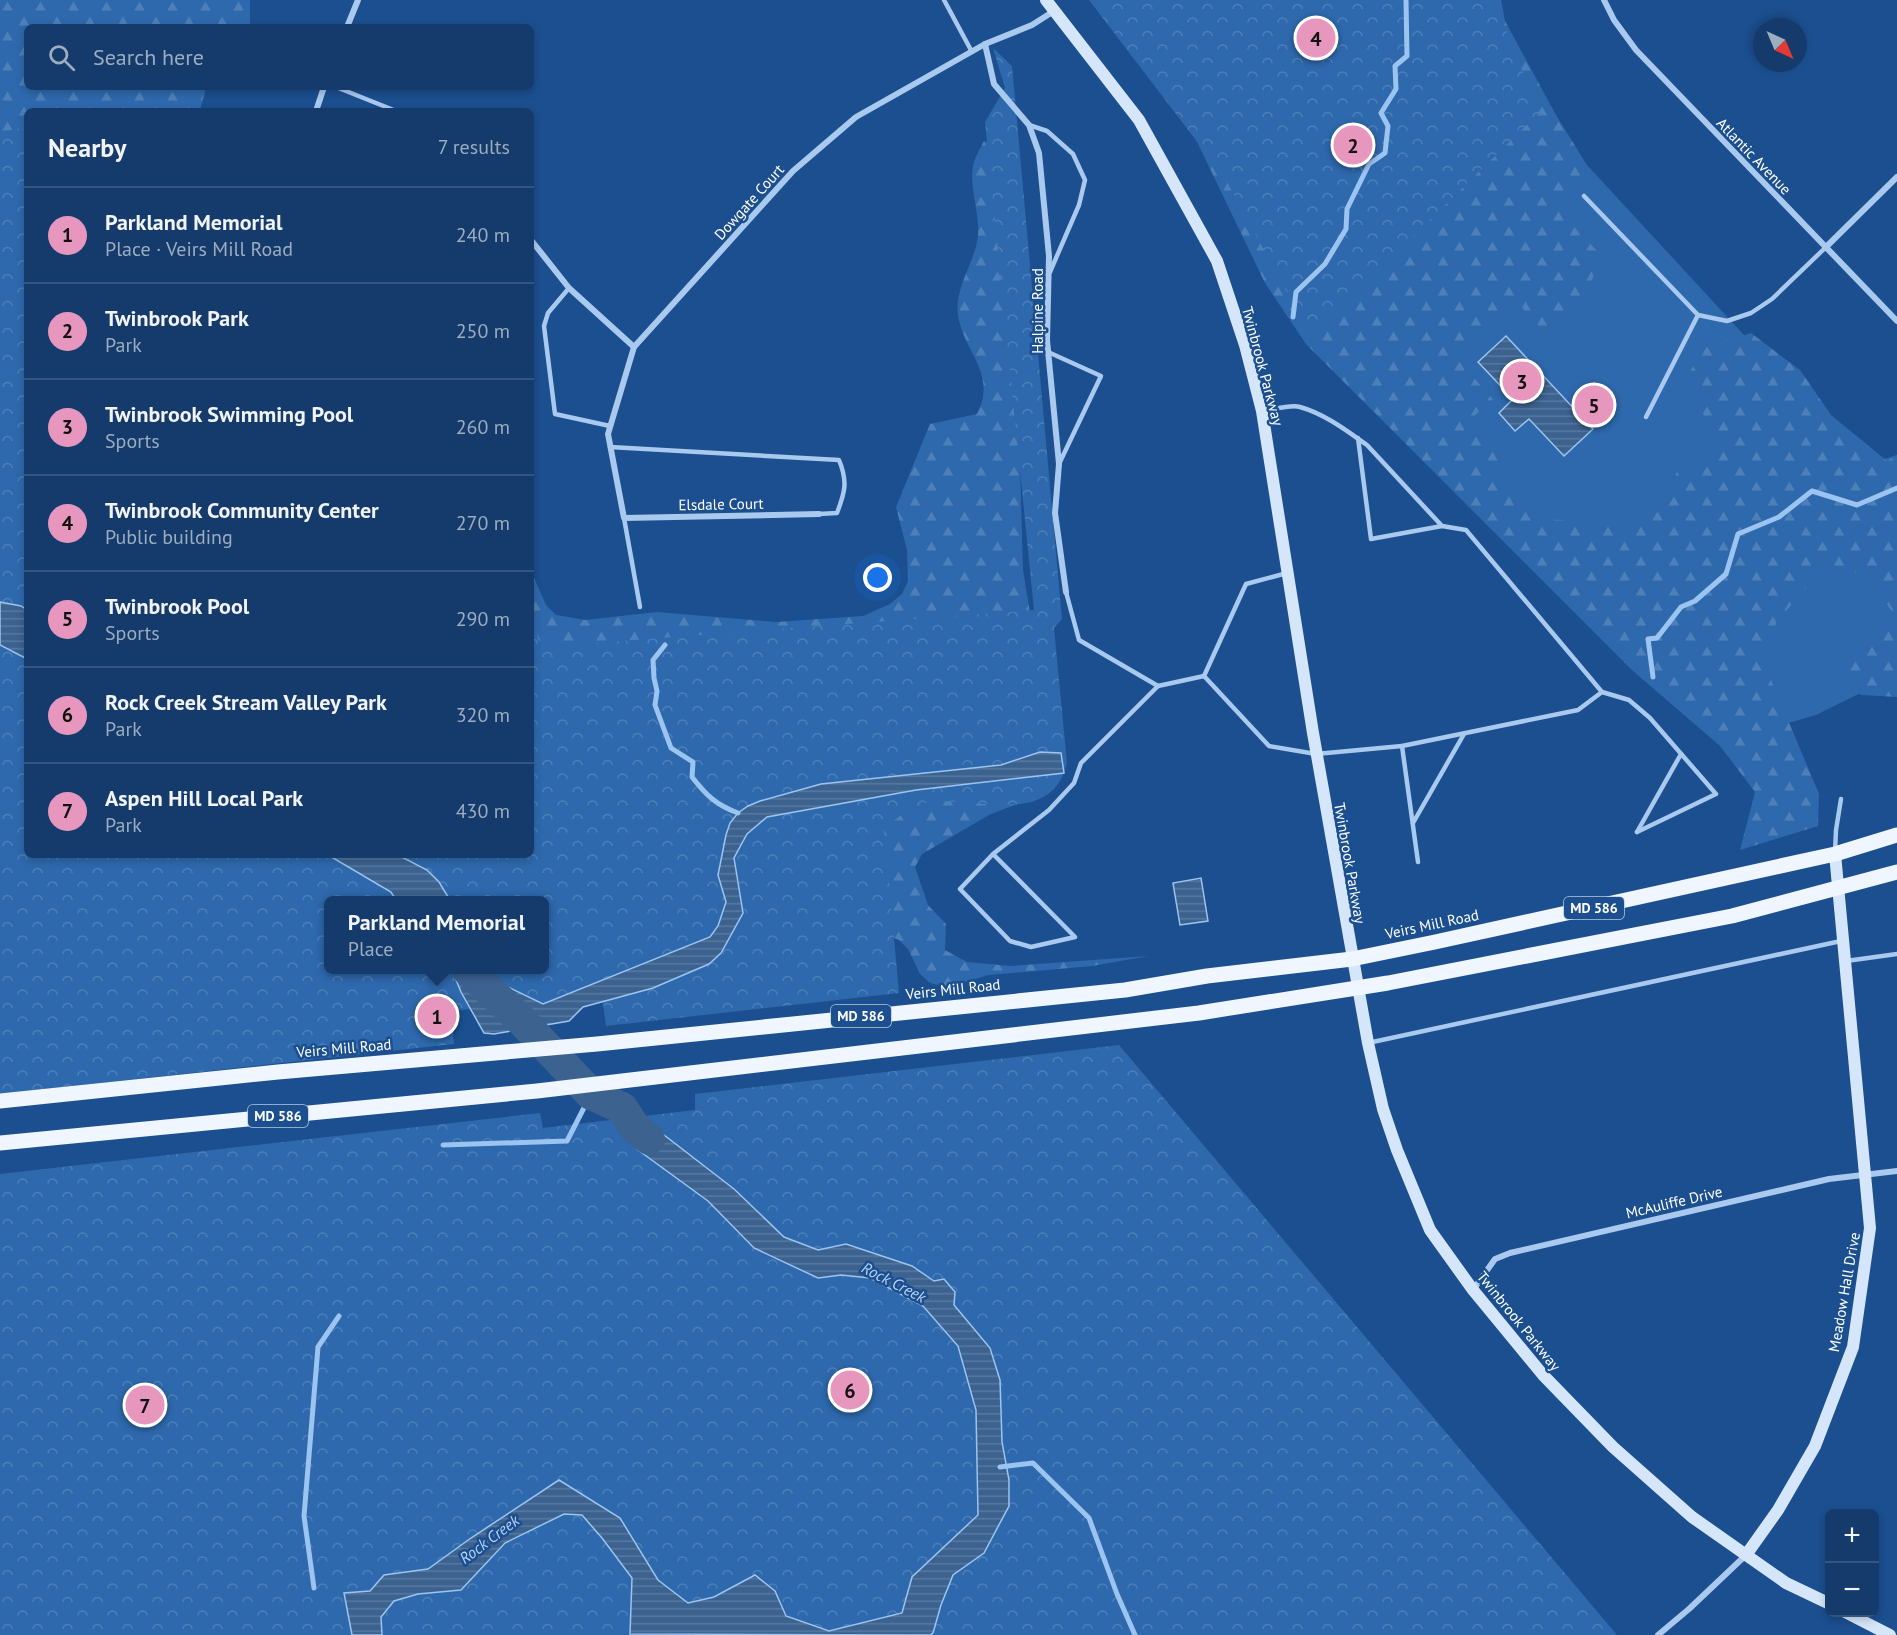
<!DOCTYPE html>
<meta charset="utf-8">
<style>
:root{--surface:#143b6b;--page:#1d4271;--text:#f1f3f6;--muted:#9dadc1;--line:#33557e;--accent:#e797bd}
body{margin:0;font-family:"PT Sans",sans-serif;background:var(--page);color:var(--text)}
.controls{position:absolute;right:18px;bottom:18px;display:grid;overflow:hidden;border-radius:9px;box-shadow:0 3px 9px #0003}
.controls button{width:54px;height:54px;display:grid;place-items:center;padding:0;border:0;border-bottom:2px solid var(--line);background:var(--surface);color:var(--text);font:30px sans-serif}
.compass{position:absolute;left:1753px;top:18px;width:54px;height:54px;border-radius:50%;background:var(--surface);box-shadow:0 3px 9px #0003;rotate:136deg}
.you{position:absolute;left:878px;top:578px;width:21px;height:21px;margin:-15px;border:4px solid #fff;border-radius:50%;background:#1a73e8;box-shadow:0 0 0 9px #1a73e833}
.badge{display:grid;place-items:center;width:39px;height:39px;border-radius:50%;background:var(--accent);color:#111;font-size:20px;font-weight:700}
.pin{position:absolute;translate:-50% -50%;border:3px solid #fff;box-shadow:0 2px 6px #0006}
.popup{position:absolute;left:324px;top:896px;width:225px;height:78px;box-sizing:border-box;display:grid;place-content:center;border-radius:9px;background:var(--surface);filter:drop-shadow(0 2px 4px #0005);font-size:20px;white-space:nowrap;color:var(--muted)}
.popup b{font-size:22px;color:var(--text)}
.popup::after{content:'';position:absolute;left:50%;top:100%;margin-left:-12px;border:12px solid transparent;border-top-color:var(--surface)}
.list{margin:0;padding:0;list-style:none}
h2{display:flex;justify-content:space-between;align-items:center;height:78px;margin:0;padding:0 24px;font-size:26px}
h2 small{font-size:20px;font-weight:400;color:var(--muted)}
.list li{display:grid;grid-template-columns:39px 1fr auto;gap:18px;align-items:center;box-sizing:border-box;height:96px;padding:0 24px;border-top:2px solid var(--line)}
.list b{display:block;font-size:22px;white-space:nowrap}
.list p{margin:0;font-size:20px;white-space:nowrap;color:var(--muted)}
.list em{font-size:20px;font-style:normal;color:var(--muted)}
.icon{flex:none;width:33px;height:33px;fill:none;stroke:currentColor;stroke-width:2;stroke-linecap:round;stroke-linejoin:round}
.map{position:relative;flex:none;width:1897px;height:1635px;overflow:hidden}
.search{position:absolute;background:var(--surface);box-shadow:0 3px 9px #0003;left:24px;top:24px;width:510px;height:66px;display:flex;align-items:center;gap:15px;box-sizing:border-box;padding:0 21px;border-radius:9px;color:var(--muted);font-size:22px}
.panel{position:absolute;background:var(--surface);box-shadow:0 3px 9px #0003;left:24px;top:108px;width:510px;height:750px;border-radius:9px}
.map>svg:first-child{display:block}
.grass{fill:#2e69ad}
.forest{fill:url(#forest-firs)}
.park{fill:url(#park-crowns);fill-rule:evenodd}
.water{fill:url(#water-rules);stroke:#9cc4f0;stroke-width:1.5}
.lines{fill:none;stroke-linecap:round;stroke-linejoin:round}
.stream{stroke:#9cc4f0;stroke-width:5}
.river{stroke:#3c6290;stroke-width:32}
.lane{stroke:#a9c9ee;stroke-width:4.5}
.street{stroke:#a9c9ee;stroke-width:6}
.secondary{stroke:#d6e6fa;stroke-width:12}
.primary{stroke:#f0f6ff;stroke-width:15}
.labels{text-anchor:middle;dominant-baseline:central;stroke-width:5;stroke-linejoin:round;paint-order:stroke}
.shield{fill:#1b4f8f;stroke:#bbcadd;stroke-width:1.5}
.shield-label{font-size:14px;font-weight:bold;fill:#fff}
.street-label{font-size:15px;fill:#fff;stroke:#1b4f8f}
.water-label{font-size:16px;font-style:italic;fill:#b5d3f5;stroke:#1b4f8f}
</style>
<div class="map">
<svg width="1897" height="1635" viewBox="0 0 1897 1635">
<defs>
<pattern id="forest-firs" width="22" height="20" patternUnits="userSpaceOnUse" patternTransform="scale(1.5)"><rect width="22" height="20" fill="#2e69ad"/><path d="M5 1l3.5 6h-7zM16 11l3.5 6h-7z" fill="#4d80b9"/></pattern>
<pattern id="park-crowns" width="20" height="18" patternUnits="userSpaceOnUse" patternTransform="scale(1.5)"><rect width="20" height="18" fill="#2e69ad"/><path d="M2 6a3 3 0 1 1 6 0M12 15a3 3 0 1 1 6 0" fill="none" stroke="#4d80b9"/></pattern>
<pattern id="water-rules" width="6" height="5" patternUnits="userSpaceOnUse" patternTransform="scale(1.5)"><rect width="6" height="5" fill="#3c6290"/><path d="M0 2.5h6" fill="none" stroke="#597aa1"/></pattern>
</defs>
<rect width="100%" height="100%" fill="#1b4f8f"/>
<polygon class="grass" points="1539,113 1864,465 1897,455 1897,675 1816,715 1726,741 1311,336"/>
<g class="forest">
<polygon points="0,0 250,0 250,25 246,27 27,27 27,87 206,87 200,111 27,111 27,331 0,602"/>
<polygon points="1366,0 1501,0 1505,21 1556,115 1590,170 1554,206 1601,255 1584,302 1547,335 1517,302 1456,358 1493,399 1473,417 1507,455 1501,481 1545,519 1627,525 1658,512 1677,472 1718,461 1690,371 1706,347 1751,333 1800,370 1831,415 1887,461 1897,455 1897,619 1868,576 1824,566 1776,623 1764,663 1819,794 1818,826 1740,850 1755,792 1720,746 1632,670 1306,344 1265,283 1187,121"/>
<path d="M984,141l14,4 16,113 9,312 9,55 -211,159 -111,153 -167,67 -37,-18 -19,-16h58v-70l-14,-45v-284l15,34 10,10 29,5 72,-8 119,10 87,-6 27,-12 12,-10 6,-13 -1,-31 -11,-43 34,-83 47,-10c21,-40 -14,-63 -19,-99 -4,-28 18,-54 20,-80 2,-19 -9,-51 -5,-68 1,-9 7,-18 11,-26z"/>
<polygon points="1897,625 1897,697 1861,695 1840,675 1854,650"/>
<polygon points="916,790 1017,804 989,815 922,854 915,867 928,905 946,924 945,950 967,962 1010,966 1149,956 1092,966 989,975 945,987 930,983 920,974 908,949 899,940 884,934 747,834"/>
</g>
<g class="park">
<polygon points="1089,0 1494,0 1539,113 1311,336 1224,177"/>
<path d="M993,48l19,18 50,553 -8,9 13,135c-16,65 -88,33 -136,39 -19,3 -33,15 -47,27l15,164 -293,33 -4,-31 -151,16 3,33 -454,50v-962l27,-5v728h504v-245l9,37 494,-37 -49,-488 20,-34zM329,900h216v70h-216z"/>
<polygon points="1119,1045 1617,1635 0,1635 0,1174 540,1113 543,1128 695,1110 695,1094"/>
</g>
<g class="water">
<polygon points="1506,336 1593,429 1564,456 1529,419 1515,431 1499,413 1513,399 1478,362"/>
<polygon points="0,602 21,606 27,610 27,659 0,645"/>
<polygon points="1040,752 1061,753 1064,773 916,790 767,817 747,834 734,858 743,913 721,953 709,964 653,988 583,1007 569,1021 494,1034 484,1033 461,992 452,970 484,970 485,972 506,986 543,1004 710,937 718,926 726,902 718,875 726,835 730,823 738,813 748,806 760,801 821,784 1001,765"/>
<polygon points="328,855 398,855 427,870 439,882 450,900 396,900 391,892"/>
<polygon points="1201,878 1208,921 1180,925 1173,883"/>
<polygon points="634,1105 655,1128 734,1189 784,1237 818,1250 846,1244 912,1266 934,1281 944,1279 955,1292 954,1305 990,1348 1000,1380 1002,1442 1009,1480 1009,1506 984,1553 953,1575 941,1605 933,1633 930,1635 630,1634 632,1578 602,1538 582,1515 564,1514 505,1543 461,1590 418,1594 394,1601 381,1617 382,1635 352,1635 344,1593 370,1591 384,1575 428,1569 471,1538 559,1480 620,1518 658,1580 688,1603 714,1597 755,1575 775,1591 786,1616 829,1631 902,1613 912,1577 978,1515 976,1410 958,1346 923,1306 870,1278 841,1275 818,1278 754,1248 708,1201 638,1150 606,1113"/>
</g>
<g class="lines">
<g class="stream">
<polyline points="1293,317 1296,292 1325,264 1346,229 1347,209 1369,164 1385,153 1388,126 1381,113 1396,89 1395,66 1407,56 1406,0"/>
<path d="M665,645l-12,15 1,18 3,13 -2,14 16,43 22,14 -1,15c14,18 24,28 46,36"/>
<polyline points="1653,677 1648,639 1657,638 1681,607 1695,601 1726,574 1738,534 1779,517 1812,491 1857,505 1897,488"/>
<polyline points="443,1145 567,1141 591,1094"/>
<polyline points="1000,1467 1033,1463 1089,1518 1117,1594 1135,1635"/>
<polyline points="314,1588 304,1516 318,1347 339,1316"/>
</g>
<polyline class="river" points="468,970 522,1021 591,1094 622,1108 635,1128 649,1139"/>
<g class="lane">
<polyline points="944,0 972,52"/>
<polyline points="336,87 396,111"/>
<polyline points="1029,125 1047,131 1073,154 1085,180 1079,205 1050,272"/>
<polyline points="1584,196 1698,315 1727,321 1751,313 1772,299 1825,248"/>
<polyline points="569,288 548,313 544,326 555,414 610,426"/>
<polyline points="1048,352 1101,376 1059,464"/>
<path d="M1262,411c11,-1 28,-7 38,-4 25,7 47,24 67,38l75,81 -71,13 -13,-101"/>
<polyline points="1646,417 1698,315"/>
<path d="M610,447l229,13c9,22 6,32 -2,53l-18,1"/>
<polyline points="624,518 640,607"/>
<polyline points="1287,573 1246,584 1204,676 1269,746 1316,754 1402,746"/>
<polyline points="1066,592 1079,640 1158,686"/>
<polyline points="1602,692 1629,700 1650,718 1716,794 1637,832"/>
<polyline points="1413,823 1464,734"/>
<polyline points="1637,832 1681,754"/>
<polyline points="1835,852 1836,830 1841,799"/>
<polyline points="993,854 960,889 1010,941 1031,947 1075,937 993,854 1049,810 1074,783 1081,763 1158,686 1204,676"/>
<polyline points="1418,862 1402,746 1578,710 1602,692 1466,530 1442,526"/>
<polyline points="1846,961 1897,954"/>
<polyline points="1368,1043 1841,941"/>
</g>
<g class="street">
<polyline points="1604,0 1614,20 1636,50 1897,321"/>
<polyline points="347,27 358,0"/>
<polyline points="985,44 994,84 1029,125 1039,153 1049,256 1047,340 1059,464 1055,513 1066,592"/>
<polyline points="316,111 324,87"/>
<polyline points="531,240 569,288 634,347"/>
<polyline points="1825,248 1897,177"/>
<polyline points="819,514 624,518 608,434 634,347 793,171 856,117 985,44 1032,25 1054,11"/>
<polyline points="1473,1290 1495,1259 1510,1253 1829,1179 1897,1171"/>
<polyline points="1658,1635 1689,1609 1746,1555"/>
</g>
<g class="secondary">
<polyline points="1046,0 1139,120 1217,261 1245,345 1262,411 1313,733 1368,1043 1383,1109 1397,1150 1430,1230 1473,1290 1543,1375 1613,1447 1692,1517 1786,1583 1830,1604"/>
<polyline points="1746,1555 1778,1510 1815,1446 1853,1347 1870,1228 1835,854"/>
<polyline points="1845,1612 1890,1635"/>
</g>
<g class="primary">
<polyline points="0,1101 278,1072 597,1044 1125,990 1207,976 1352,959 1435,942 1835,854 1897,835"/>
<polyline points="0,1143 537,1091 1199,1013 1388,983 1732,916 1897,872"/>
</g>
</g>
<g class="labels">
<g class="shield">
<rect x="1564" y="897" width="60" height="22" rx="4.5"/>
<rect x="831" y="1005" width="60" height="22" rx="4.5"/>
<rect x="248" y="1105" width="60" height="22" rx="4.5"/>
</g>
<g class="shield-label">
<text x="1594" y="908">MD 586</text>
<text x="861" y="1016">MD 586</text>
<text x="278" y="1116">MD 586</text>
</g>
<g class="street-label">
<text transform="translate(1754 156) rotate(46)">Atlantic Avenue</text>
<text transform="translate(749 202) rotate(-48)">Dowgate Court</text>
<text transform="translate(1037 311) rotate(-90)">Halpine Road</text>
<text transform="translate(1263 366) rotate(75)">Twinbrook Parkway</text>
<text transform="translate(721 504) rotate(-1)">Elsdale Court</text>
<text transform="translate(1350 863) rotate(80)">Twinbrook Parkway</text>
<text transform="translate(1432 924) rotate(-12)">Veirs Mill Road</text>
<text transform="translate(953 989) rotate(-6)">Veirs Mill Road</text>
<text transform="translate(344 1048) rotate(-5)">Veirs Mill Road</text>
<text transform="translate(1674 1202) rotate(-13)">McAuliffe Drive</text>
<text transform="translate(1844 1292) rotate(-80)">Meadow Hall Drive</text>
<text transform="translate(1519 1321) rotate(51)">Twinbrook Parkway</text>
</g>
<g class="water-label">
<text transform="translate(894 1282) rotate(27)">Rock Creek</text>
<text transform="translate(489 1539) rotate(-37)">Rock Creek</text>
</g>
</g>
</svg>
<div class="controls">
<button>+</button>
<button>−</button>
</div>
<svg class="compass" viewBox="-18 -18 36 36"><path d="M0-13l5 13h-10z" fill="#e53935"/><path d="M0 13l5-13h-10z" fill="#9dadc1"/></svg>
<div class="you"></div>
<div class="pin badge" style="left:437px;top:1016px">1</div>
<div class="popup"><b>Parkland Memorial</b>Place</div>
<div class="pin badge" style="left:1353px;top:145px">2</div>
<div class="pin badge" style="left:1522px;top:381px">3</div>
<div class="pin badge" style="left:1316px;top:38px">4</div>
<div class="pin badge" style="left:1594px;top:405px">5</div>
<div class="pin badge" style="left:850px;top:1390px">6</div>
<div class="pin badge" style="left:145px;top:1405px">7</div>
<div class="search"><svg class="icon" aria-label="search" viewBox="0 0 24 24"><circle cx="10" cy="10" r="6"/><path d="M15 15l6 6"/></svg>Search here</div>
<section class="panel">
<h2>Nearby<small>7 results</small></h2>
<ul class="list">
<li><span class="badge">1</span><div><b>Parkland Memorial</b><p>Place · Veirs Mill Road</p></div><em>240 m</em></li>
<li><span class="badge">2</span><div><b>Twinbrook Park</b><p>Park</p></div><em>250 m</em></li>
<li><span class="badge">3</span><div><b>Twinbrook Swimming Pool</b><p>Sports</p></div><em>260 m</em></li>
<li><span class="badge">4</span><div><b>Twinbrook Community Center</b><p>Public building</p></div><em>270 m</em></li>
<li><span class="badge">5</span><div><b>Twinbrook Pool</b><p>Sports</p></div><em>290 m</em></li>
<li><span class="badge">6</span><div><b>Rock Creek Stream Valley Park</b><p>Park</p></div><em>320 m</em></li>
<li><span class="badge">7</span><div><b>Aspen Hill Local Park</b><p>Park</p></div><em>430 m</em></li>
</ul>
</section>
</div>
